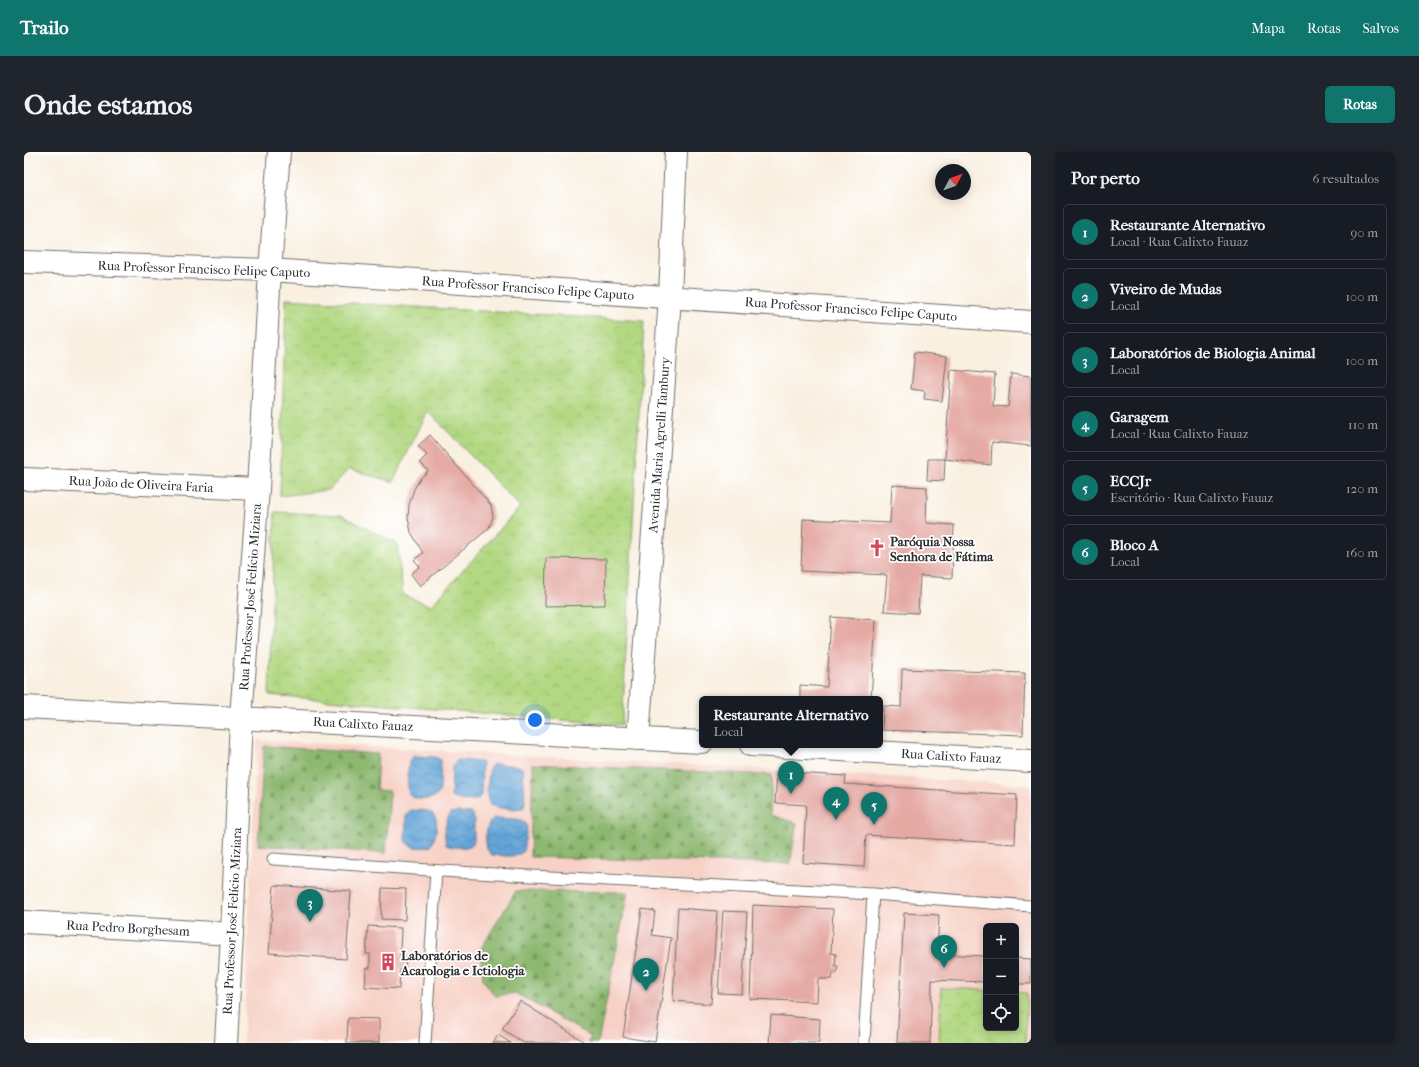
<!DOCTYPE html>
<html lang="pt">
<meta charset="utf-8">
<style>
:root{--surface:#171b24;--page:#20242c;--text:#f1f3f6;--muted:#9ea1a6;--line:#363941;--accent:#0f766e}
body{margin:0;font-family:"IM FELL French Canon",serif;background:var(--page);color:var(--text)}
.controls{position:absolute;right:12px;bottom:12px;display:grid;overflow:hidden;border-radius:6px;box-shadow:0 2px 10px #0003}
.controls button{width:36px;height:36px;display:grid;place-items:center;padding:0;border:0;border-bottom:1px solid var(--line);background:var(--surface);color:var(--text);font:20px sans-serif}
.compass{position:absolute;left:911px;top:12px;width:36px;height:36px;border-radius:50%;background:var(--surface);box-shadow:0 2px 10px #0003;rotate:49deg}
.you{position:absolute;left:511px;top:568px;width:14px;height:14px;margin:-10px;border:3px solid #fff;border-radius:50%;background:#1a73e8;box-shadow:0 0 0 6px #1a73e833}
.badge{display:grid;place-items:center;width:26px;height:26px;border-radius:50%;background:var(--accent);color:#fff;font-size:13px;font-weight:700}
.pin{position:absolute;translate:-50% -33px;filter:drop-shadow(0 1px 2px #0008)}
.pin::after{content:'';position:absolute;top:21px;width:14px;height:12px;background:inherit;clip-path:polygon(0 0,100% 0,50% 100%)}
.popup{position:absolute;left:675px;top:544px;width:184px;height:52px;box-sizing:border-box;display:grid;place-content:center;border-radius:6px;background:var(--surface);filter:drop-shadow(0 1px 3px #0005);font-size:13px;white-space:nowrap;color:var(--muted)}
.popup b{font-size:15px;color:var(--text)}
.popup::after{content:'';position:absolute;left:50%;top:100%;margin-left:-8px;border:8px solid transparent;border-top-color:var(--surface)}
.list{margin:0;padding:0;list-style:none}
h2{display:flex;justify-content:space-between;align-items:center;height:52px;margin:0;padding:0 16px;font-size:17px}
h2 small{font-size:13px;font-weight:400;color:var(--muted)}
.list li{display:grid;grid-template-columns:26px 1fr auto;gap:12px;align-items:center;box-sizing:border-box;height:56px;margin:0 8px 8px;padding:0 8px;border:1px solid var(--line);border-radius:6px}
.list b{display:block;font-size:15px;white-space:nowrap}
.list p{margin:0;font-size:13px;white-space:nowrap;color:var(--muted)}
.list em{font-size:13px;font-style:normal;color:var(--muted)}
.icon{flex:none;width:22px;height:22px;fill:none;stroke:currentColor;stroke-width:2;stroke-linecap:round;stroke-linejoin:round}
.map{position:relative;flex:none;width:1007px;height:891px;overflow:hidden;border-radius:6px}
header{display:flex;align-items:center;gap:24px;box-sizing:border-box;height:56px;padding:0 20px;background:var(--accent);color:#fff}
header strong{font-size:19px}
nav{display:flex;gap:22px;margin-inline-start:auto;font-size:14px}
.intro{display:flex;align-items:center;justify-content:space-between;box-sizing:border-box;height:96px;padding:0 24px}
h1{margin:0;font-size:28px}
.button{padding:10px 18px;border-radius:6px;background:var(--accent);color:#fff;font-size:14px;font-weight:700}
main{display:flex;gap:24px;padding:0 24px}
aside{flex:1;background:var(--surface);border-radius:6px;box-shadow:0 2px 10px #0003}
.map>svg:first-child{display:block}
.built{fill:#f7d1c6;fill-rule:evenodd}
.forest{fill:url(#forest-firs);stroke:#5c724e}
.park{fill:url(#park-crowns);stroke:#6e8256}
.water{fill:url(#water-waves);stroke:#486881}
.building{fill:#e5aaa4}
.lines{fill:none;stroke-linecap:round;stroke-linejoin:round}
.lane-casing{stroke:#73706b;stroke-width:13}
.street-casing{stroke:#73706b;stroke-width:24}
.lane{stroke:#fff;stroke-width:11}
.street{stroke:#fff;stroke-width:22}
.labels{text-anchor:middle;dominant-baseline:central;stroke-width:3.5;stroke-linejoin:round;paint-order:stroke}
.street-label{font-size:13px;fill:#2b2b2b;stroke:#fff}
.poi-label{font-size:13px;font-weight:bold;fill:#2b2b2b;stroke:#fff;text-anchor:start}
</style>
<header>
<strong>Trailo</strong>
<nav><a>Mapa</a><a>Rotas</a><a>Salvos</a></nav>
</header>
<div class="intro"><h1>Onde estamos</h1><a class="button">Rotas</a></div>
<main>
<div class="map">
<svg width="1007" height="891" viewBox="0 0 1007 891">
<defs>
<pattern id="forest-firs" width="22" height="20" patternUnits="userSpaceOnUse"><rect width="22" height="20" fill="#8db870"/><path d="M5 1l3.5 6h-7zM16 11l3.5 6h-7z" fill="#73965c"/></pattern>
<pattern id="park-crowns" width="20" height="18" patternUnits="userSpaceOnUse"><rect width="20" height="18" fill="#b2d882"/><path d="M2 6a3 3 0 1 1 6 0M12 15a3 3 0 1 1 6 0" fill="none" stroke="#99ba70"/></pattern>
<pattern id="water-waves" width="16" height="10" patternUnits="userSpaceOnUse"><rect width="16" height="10" fill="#64a4d7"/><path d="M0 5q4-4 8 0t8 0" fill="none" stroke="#5386af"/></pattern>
</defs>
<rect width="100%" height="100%" fill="#fff"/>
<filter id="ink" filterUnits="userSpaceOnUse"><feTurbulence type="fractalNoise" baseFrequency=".025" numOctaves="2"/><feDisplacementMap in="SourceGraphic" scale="8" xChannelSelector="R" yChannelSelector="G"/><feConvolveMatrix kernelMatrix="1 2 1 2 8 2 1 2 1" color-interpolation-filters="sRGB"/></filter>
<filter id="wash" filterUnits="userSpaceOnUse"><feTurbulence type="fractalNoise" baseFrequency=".012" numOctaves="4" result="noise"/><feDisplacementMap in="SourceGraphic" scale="16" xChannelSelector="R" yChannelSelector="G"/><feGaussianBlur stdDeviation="0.9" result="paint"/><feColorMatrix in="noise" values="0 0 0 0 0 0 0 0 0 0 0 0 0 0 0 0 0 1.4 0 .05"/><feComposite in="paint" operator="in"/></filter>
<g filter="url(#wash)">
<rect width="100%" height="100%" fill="#f9f0e1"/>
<path class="built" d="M233,588l774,45v258h-788zM962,774h30v102h-30z"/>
<g class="forest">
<polygon points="240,594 354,602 352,638 366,639 362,701 234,693"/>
<polygon points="509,612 748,623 746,663 773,671 766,712 506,705"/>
<polygon points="492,739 604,740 574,891 564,891 567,884 491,841 471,844 459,827 456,798"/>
</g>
<g class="park">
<polygon points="262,147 620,169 598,573 245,543 251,360 317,363 373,392 379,443 407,454 496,355 404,259 369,330 325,317 305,338 256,344"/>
<polygon points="917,836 962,838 962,876 992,876 992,840 1003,841 1001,891 915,891"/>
</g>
<g class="water">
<path d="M391,604l21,1 5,3 -1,30c-3,11 -22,12 -31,5 -2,-10 -2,-26 1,-36z"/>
<path d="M434,608l23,2 1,3 -1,30 -3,4c-7,3 -22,2 -27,-2l1,-29 1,-4z"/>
<path d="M473,612l22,2 4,3 2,32 -1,7c-11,2 -24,1 -34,-3 -6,-10 -1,-26 0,-38l2,-2z"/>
<path d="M389,658c6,1 15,-1 19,3 8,6 4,26 -1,33 -8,3 -22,2 -26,-5l1,-27 3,-3z"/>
<path d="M433,660l14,1 2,1 1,7v21c-4,8 -20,6 -28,3 -2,-9 -2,-24 5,-32z"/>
<path d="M470,666l23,1 7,2 3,7 -4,23c-7,8 -21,4 -31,4 -10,-6 -7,-32 2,-37z"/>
</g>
<g id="blocks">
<g class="building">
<polygon points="891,200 923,204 918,249 900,247 901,239 887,237"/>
<polygon points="927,218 971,222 969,254 984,255 987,222 1007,224 1007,294 968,290 967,313 921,307"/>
<polygon points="406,283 467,353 469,365 465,376 396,434 387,422 396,414 390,408 399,401 387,380 384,366 385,353 390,337 396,327 404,319 396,310 403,303 394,294"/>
<polygon points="904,307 921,307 920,329 903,328"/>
<polygon points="868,333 903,335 902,371 930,373 928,426 896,424 894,461 860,459 863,423 777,419 779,367 866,371"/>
<polygon points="522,406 582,407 581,453 521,454"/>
<polygon points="807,465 852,468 847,547 776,547 776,533 803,535"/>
<polygon points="878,517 1001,521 999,583 858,578 859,554 877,555"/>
<polygon points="753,620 822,624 821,632 993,643 991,692 842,683 840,715 779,711 782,653 751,651"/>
<polygon points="250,733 327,739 322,807 245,801"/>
<polygon points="358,736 382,737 381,768 357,767"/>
<polygon points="729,753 809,757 807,801 812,802 811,814 814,814 813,821 809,821 808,827 794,827 793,850 726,847"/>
<polygon points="654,756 693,759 687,852 649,849"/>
<polygon points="618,757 631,759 628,783 647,786 631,890 599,885"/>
<polygon points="699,759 723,760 718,842 694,841"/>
<polygon points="880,761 915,763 913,802 962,804 962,830 908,828 906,891 873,891"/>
<polygon points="344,774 377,776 376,804 382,804 381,818 376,818 375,837 341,835 342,816 346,816 346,802 342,802"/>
<polygon points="992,806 1007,807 1007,832 992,832"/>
<polygon points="496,849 562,891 500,891 478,877"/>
<polygon points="747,863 796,867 795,891 745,891"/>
<polygon points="324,866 355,867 355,891 323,891"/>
<polygon points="474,883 487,891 469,891"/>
</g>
</g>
</g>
<g filter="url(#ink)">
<use href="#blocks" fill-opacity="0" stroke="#73706b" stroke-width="1"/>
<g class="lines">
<g class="lane-casing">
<g id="lane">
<polyline points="249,707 433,720 849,742 1007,754"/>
<polyline points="401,891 412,719"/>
<polyline points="840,891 849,742"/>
</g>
</g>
<g class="street-casing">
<g id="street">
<polyline points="0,110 246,118 1007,170"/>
<polyline points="0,327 234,337"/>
<polyline points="0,555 678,590"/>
<polyline points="614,587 646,145 652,0"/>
<polyline points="727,593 1007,609"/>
<polyline points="0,770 208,782"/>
<polyline points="202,891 208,782 217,566 234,337 246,118 255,0"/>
</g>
</g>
<use href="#lane" class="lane"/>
<use href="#street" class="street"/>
</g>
</g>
<defs>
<g id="church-bare" transform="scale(1.38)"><path d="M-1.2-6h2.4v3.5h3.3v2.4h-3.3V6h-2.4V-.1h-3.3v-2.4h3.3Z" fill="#d1495b" stroke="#fff" stroke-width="2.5" paint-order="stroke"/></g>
<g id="building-bare" transform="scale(1.38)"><path d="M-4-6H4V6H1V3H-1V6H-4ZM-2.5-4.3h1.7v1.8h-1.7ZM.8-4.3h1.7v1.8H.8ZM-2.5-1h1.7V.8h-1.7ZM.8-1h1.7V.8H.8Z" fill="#d1495b" stroke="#fff" stroke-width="2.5" paint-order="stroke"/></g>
</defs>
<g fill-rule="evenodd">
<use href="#church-bare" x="853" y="396"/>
<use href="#building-bare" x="364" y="810"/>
</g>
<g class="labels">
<g class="street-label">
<text transform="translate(180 117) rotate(2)">Rua Professor Francisco Felipe Caputo</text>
<text transform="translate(504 136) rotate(4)">Rua Professor Francisco Felipe Caputo</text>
<text transform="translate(827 157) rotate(4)">Rua Professor Francisco Felipe Caputo</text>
<text transform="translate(635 293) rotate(-86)">Avenida Maria Agrelli Tambury</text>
<text transform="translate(117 332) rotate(3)">Rua João de Oliveira Faria</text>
<text transform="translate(226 445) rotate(-86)">Rua Professor José Felício Miziara</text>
<text transform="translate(339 572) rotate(3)">Rua Calixto Fauaz</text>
<text transform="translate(927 604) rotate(3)">Rua Calixto Fauaz</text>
<text transform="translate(208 769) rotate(-87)">Rua Professor José Felício Miziara</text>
<text transform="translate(104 776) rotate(3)">Rua Pedro Borghesam</text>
</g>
<g class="poi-label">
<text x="866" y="389">Paróquia Nossa<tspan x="866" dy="15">Senhora de Fátima</tspan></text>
<text x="377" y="803">Laboratórios de<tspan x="377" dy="15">Acarologia e Ictiologia</tspan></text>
</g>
</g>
</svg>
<div class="controls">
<button>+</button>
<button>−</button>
<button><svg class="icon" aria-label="locate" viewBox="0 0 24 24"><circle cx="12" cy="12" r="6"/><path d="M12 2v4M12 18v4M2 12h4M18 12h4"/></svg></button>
</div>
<svg class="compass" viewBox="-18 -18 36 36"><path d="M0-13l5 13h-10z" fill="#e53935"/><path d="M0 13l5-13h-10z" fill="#9ea1a6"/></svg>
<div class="you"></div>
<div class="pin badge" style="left:767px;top:642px">1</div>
<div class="popup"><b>Restaurante Alternativo</b>Local</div>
<div class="pin badge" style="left:622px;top:839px">2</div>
<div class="pin badge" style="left:286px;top:770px">3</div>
<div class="pin badge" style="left:812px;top:668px">4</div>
<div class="pin badge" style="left:850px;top:673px">5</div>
<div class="pin badge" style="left:920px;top:816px">6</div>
</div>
<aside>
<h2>Por perto<small>6 resultados</small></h2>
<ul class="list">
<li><span class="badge">1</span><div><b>Restaurante Alternativo</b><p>Local · Rua Calixto Fauaz</p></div><em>90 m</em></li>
<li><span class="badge">2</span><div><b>Viveiro de Mudas</b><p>Local</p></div><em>100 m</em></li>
<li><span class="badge">3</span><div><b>Laboratórios de Biologia Animal</b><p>Local</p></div><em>100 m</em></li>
<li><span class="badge">4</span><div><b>Garagem</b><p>Local · Rua Calixto Fauaz</p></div><em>110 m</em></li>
<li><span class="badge">5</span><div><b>ECCJr</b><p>Escritório · Rua Calixto Fauaz</p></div><em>120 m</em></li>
<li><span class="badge">6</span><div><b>Bloco A</b><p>Local</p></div><em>160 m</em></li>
</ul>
</aside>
</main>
